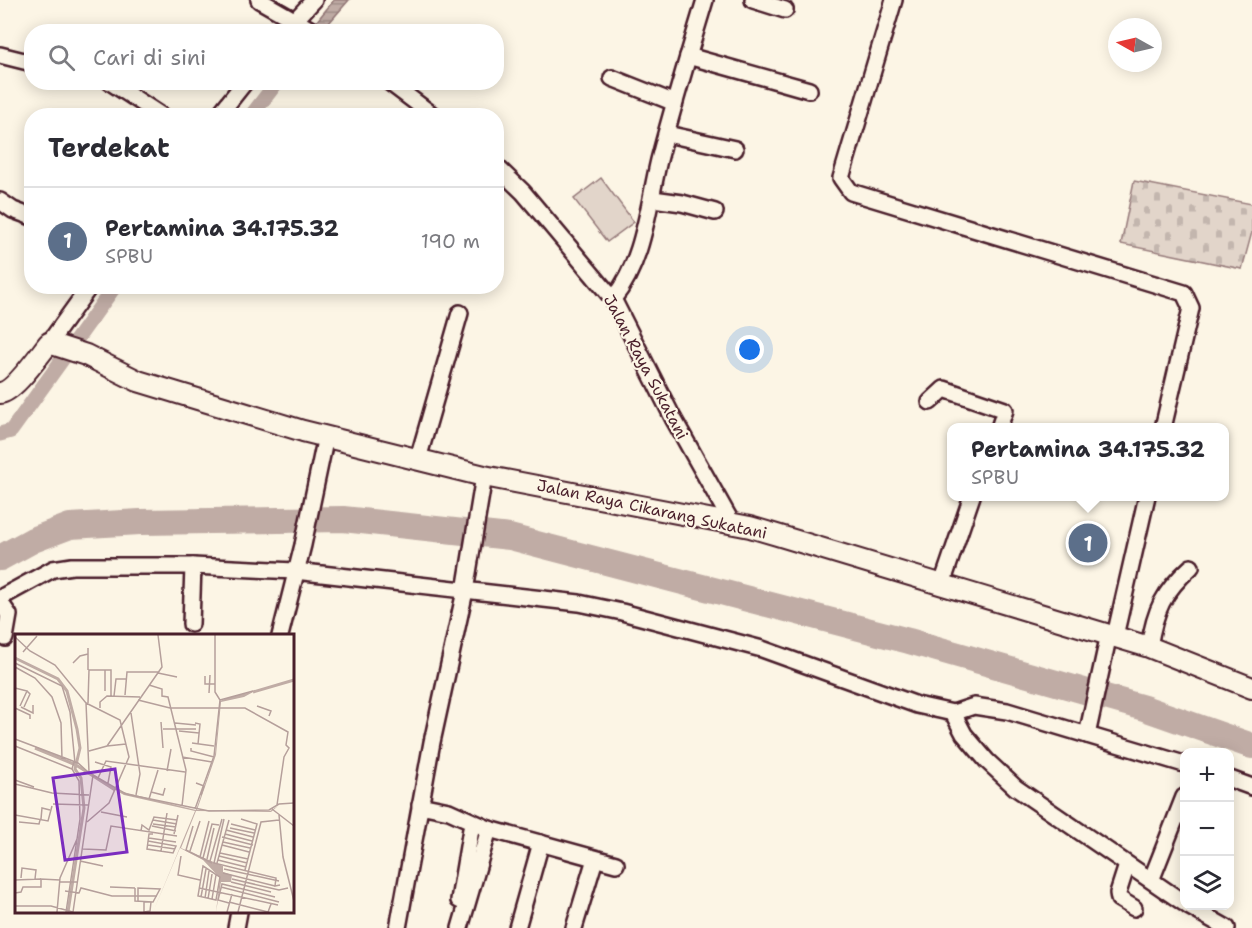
<!DOCTYPE html>
<html lang="id">
<meta charset="utf-8">
<style>
:root{--surface:#fff;--page:#f7f7f7;--text:#2b2b33;--muted:#7c7c81;--line:#e1e1e2;--accent:#1a73e8}
body{margin:0;font-family:"Shantell Sans",sans-serif;background:var(--page);color:var(--text)}
.controls{position:absolute;right:18px;bottom:18px;display:grid;overflow:hidden;border-radius:12px;box-shadow:0 3px 15px #0003}
.controls button{width:54px;height:54px;display:grid;place-items:center;padding:0;border:0;border-bottom:2px solid var(--line);background:var(--surface);color:var(--text);font:30px sans-serif}
.compass{position:absolute;left:1108px;top:18px;width:54px;height:54px;border-radius:50%;background:var(--surface);box-shadow:0 3px 15px #0003;rotate:278deg}
.you{position:absolute;left:750px;top:350px;width:21px;height:21px;margin:-15px;border:4px solid #fff;border-radius:50%;background:#1a73e8;box-shadow:0 0 0 9px #1a73e833}
.badge{display:grid;place-items:center;width:39px;height:39px;border-radius:50%;background:var(--accent);color:#fff;font-size:20px;font-weight:700}
.pin{position:absolute;translate:-50% -50%;border:3px solid #fff;box-shadow:0 2px 6px #0006}
.popup{position:absolute;left:947px;top:423px;width:282px;height:78px;box-sizing:border-box;display:grid;place-content:center;border-radius:12px;background:var(--surface);filter:drop-shadow(0 2px 4px #0005);font-size:20px;white-space:nowrap;color:var(--muted)}
.popup b{font-size:22px;color:var(--text)}
.popup::after{content:'';position:absolute;left:50%;top:100%;margin-left:-12px;border:12px solid transparent;border-top-color:var(--surface)}
.list{margin:0;padding:0;list-style:none}
h2{display:flex;justify-content:space-between;align-items:center;height:78px;margin:0;padding:0 24px;font-size:26px}
h2 small{font-size:20px;font-weight:400;color:var(--muted)}
.list li{display:grid;grid-template-columns:39px 1fr auto;gap:18px;align-items:center;box-sizing:border-box;height:108px;padding:0 24px;border-top:2px solid var(--line)}
.list b{display:block;font-size:22px;white-space:nowrap}
.list p{margin:0;font-size:20px;white-space:nowrap;color:var(--muted)}
.list em{font-size:20px;font-style:normal;color:var(--muted)}
.icon{flex:none;width:33px;height:33px;fill:none;stroke:currentColor;stroke-width:2;stroke-linecap:round;stroke-linejoin:round}
.map{position:relative;flex:none;width:1252px;height:928px;overflow:hidden}
.search{position:absolute;background:var(--surface);box-shadow:0 3px 15px #0003;left:24px;top:24px;width:480px;height:66px;display:flex;align-items:center;gap:15px;box-sizing:border-box;padding:0 21px;border-radius:24px;color:var(--muted);font-size:22px}
.panel{position:absolute;background:var(--surface);box-shadow:0 3px 15px #0003;left:24px;top:108px;width:480px;height:186px;border-radius:24px}
.map>svg:first-child{display:block}
.cemetery{fill:url(#cemetery-stones);stroke:#967a7a;stroke-width:1.5}
.park{fill:#e2d5ca;stroke:#967a7a;stroke-width:1.5}
.water{fill:url(#water-rules);stroke:#917474;stroke-width:1.5}
.lines{fill:none;stroke-linecap:round;stroke-linejoin:round}
.canal{stroke:#c0aca5;stroke-width:15}
.river{stroke:#c0aca5;stroke-width:26}
.minor-casing{stroke:#4a1f2b;stroke-width:20}
.major-casing{stroke:#4a1f2b;stroke-width:24}
.minor{stroke:#fcf5e5;stroke-width:15}
.major{stroke:#fcf5e5;stroke-width:20}
.labels{text-anchor:middle;dominant-baseline:central;stroke-width:4.5;stroke-linejoin:round;paint-order:stroke}
.street-label{font-size:16px;fill:#4a1f2b;stroke:#fcf5e5}
.inset-river{fill:none;stroke:#c0aca5;stroke-width:3}
.inset-road{fill:none;stroke:#b59f9b;stroke-width:1.5}
.view{fill:#7b2cbf;fill-opacity:0.15;stroke:#7b2cbf;stroke-width:3}
.inset-edge{fill:none;stroke:#4a1f2b;stroke-width:3}
</style>
<div class="map">
<svg width="1252" height="928" viewBox="0 0 1252 928">
<defs>
<pattern id="cemetery-stones" width="16" height="16" patternUnits="userSpaceOnUse" patternTransform="scale(1.5)"><rect width="16" height="16" fill="#e2d5ca"/><path d="M2 7V4a2 2 0 0 1 4 0v3zM10 15v-3a2 2 0 0 1 4 0v3z" fill="#c3b6ae"/></pattern>
<pattern id="water-rules" width="6" height="5" patternUnits="userSpaceOnUse" patternTransform="scale(1.5)"><rect width="6" height="5" fill="#c0aca5"/><path d="M0 2.5h6" fill="none" stroke="#9e8b87"/></pattern>
</defs>
<rect width="100%" height="100%" fill="#fcf5e5"/>
<filter id="ink" filterUnits="userSpaceOnUse"><feTurbulence type="fractalNoise" baseFrequency=".0167" numOctaves="2"/><feDisplacementMap in="SourceGraphic" scale="12" xChannelSelector="R" yChannelSelector="G"/><feConvolveMatrix kernelMatrix="1 2 1 2 8 2 1 2 1" color-interpolation-filters="sRGB"/></filter>
<g filter="url(#ink)">
<polygon class="cemetery" points="1134,181 1252,204 1252,232 1242,269 1121,244"/>
<polygon class="park" points="601,178 634,222 607,242 574,199"/>
<polygon class="water" points="334,0 349,0 322,31 308,32"/>
<g class="lines">
<g class="canal">
<polyline points="251,116 277,82"/>
<polyline points="0,434 11,431 115,286"/>
</g>
<polyline class="river" points="0,558 33,540 70,526 140,522 343,519 510,537 909,641 1144,708 1252,746"/>
<g class="minor-casing">
<g id="minor">
<polyline points="259,0 315,32"/>
<polyline points="753,0 785,10"/>
<polyline points="894,0 841,178 851,192 1184,293 1191,308 1163,428"/>
<polyline points="284,32 314,0"/>
<polyline points="0,55 32,63"/>
<polyline points="688,56 809,90"/>
<polyline points="612,78 675,103"/>
<polyline points="110,82 162,116"/>
<polyline points="389,82 434,116"/>
<polyline points="218,116 245,82"/>
<polyline points="667,134 735,149"/>
<polyline points="496,166 523,192 613,299 673,418 733,525"/>
<polyline points="653,199 682,203 715,212"/>
<polyline points="0,201 13,210 32,217"/>
<path d="M613,299c31,-38 35,-93 46,-139 14,-54 30,-107 46,-160"/>
<polyline points="49,343 90,286"/>
<polyline points="930,402 944,389 1005,410 999,428"/>
<polyline points="418,459 460,313"/>
<polyline points="942,584 972,496"/>
<polyline points="0,598 53,569 72,566 193,566 295,571 579,603 622,612 762,649 917,705 953,713 964,734 987,761 1016,788 1184,903"/>
<polyline points="0,602 9,615 5,638"/>
<polyline points="191,624 193,566"/>
<polyline points="280,636 303,545 326,436"/>
<polyline points="1115,636 1147,496"/>
<path d="M1149,647c6,-37 14,-55 42,-80"/>
<polyline points="953,713 974,706 1007,711 1184,764"/>
<polyline points="1087,735 1109,634"/>
<polyline points="1230,779 1252,787"/>
<polyline points="420,805 449,811 489,829 616,864"/>
<polyline points="1127,865 1118,893 1119,899 1134,908"/>
<polyline points="1152,878 1184,797"/>
<polyline points="461,901 459,900 472,823"/>
<polyline points="1188,906 1227,928"/>
<polyline points="236,928 239,912"/>
<polyline points="398,928 432,742 465,591 484,476"/>
<polyline points="460,928 489,829"/>
<polyline points="517,928 541,843"/>
<polyline points="574,928 595,859"/>
</g>
</g>
<g class="major-casing">
<path id="major" d="M0,393c14,-1 39,-38 49,-50l37,12 52,26 165,50 181,45 266,51 27,8 372,112 103,41"/>
</g>
<use href="#minor" class="minor"/>
<use href="#major" class="major"/>
</g>
</g>
<g class="labels">
<g class="street-label">
<text transform="translate(646 367) rotate(62)">Jalan Raya Sukatani</text>
<text transform="translate(652 509) rotate(12)">Jalan Raya Cikarang Sukatani</text>
</g>
</g>
<g transform="translate(15 634)">
<rect width="279" height="279" fill="#fcf5e5"/>
<path d="M240,57l-11,6 -23,5 -5,53 -19,55 73,1 8,-5 -7,6 -75,-1 -15,37 42,18v6l9,3 -1,7h-10l-5,30 4,-34 -17,-18 -23,-12 -27,64 42,-101 -71,-16 -9,-5 81,20 19,-56 5,-52v-1l7,-3z" fill="#c0aca5"/>
<path class="inset-river" d="M0,24l43,21 9,12 10,38 3,19 -5,21 6,9 3,30 -16,104M238,58l41,-12M20,114l41,17M61,131l39,25"/>
<path class="inset-road" d="M0,3l15,14 25,14 31,38 3,69 4,3 -20,137M73,14v22M8,18l14,-16M0,29l47,23 8,26 5,51M58,29l7,-7 8,-2M0,33l20,11 17,19 9,26 1,36M90,36v21M143,39l19,4M190,42v8h10M134,51l13,4v7l6,1 18,73 -4,36M0,54l12,3 -7,15M194,59l1,-18M110,61l2,-23h31M99,62l2,-17h10M123,66l32,8h75l43,24 -2,13 3,3 -5,9 -7,48M205,66l33,-9M71,69l34,17 9,37 -20,46 -22,19M73,69l1,-33h22v26M242,72l14,5 -2,5M6,73l12,6v-8M9,73l6,-13 -3,-3M0,74l15,7v4M85,74v-6l7,-6 33,1M116,79l9,61 -4,21M146,88l2,26M160,89l21,2M180,89l5,1 -2,20M148,95h33M164,97l20,2M0,105l63,24 10,9M177,109l22,3M0,112l57,23M92,112l19,-2M176,114v3l23,6M74,117l18,-5 55,-79 -4,-32M167,123l30,5M80,128l16,5 -3,16M152,137l4,-22M78,141l33,19 83,17 60,-1 10,-6 15,-1M83,144l8,-17 79,11M0,146l19,7M181,149l8,3 -3,9M0,150l37,9 37,2M136,158l12,3 2,-7M134,165l9,-29M38,170l35,1M180,175l19,-53 6,-56 -5,-8v-57M257,175l22,17M86,178l26,5M0,181l33,6 4,-15M264,181l4,42 11,44M26,185l1,-11 8,2M209,185l-10,44 62,15 -1,8 5,-1M226,185l16,5 -12,46M138,186l24,4M4,188l20,2 1,-4M138,190l23,3M216,190l24,6M137,192l24,5M178,192l-7,24 26,13M215,194l24,5M211,196l27,7M126,197l1,-6 7,5 5,-13 23,3M159,200l4,-19M210,200l27,7M207,203l31,8M134,204l27,4M133,207l28,5 -3,7 -26,-4 2,-15h4M208,208l27,6M133,211l27,4M207,211l27,7M68,215l23,1 5,-24 66,10M146,217l6,-38M175,217l10,-30M205,219l28,6M166,222l-3,19 22,5M204,222l28,7M185,223l9,-36M188,224l9,-34 7,1M192,225l7,-31M203,226l28,7M65,227l23,5M195,227l12,-42M202,229l12,-43M188,232l17,11 -4,23 -18,-4zM209,235l55,12M208,239l52,13M6,244l1,-10 14,2 -1,9M217,245l47,11 9,-2M0,246l26,-1M44,248h19M216,248l40,10M95,253l25,1M206,253l58,15M120,254v13l18,1 7,-13 -22,-1v13M184,254l79,17M50,257l14,2 2,-5 31,8h45M0,259l6,-1 2,-5h18v-8l19,1M186,263l5,-28M190,264l4,-27M193,265l4,-25M197,265l4,-24M129,268v10l6,-1 1,-9M214,268l39,10 3,-8M214,269l-11,-3 4,-16 53,13M0,272h36l22,6M42,278l3,-34 17,-39 3,-20 -1,-38 -7,-12 2,-7M51,278l11,-73M212,278l5,-18M223,278l23,-90 18,-2"/>
<path class="view" d="M100,135l12,83 -62,8 -12,-82z"/>
<rect width="279" height="279" class="inset-edge"/>
</g>
</svg>
<div class="controls">
<button>+</button>
<button>−</button>
<button><svg class="icon" aria-label="layers" viewBox="0 0 24 24"><path d="M12 4l9 5-9 5-9-5zM3 14l9 5 9-5"/></svg></button>
</div>
<svg class="compass" viewBox="-18 -18 36 36"><path d="M0-13l5 13h-10z" fill="#e53935"/><path d="M0 13l5-13h-10z" fill="#7c7c81"/></svg>
<div class="you"></div>
<div class="pin badge" style="left:1088px;top:543px;background:#5c6f8a">1</div>
<div class="popup"><b>Pertamina 34.175.32</b>SPBU</div>
<div class="search"><svg class="icon" aria-label="search" viewBox="0 0 24 24"><circle cx="10" cy="10" r="6"/><path d="M15 15l6 6"/></svg>Cari di sini</div>
<section class="panel">
<h2>Terdekat<small></small></h2>
<ul class="list">
<li><span class="badge" style="background:#5c6f8a">1</span><div><b>Pertamina 34.175.32</b><p>SPBU</p></div><em>190 m</em></li>
</ul>
</section>
</div>
